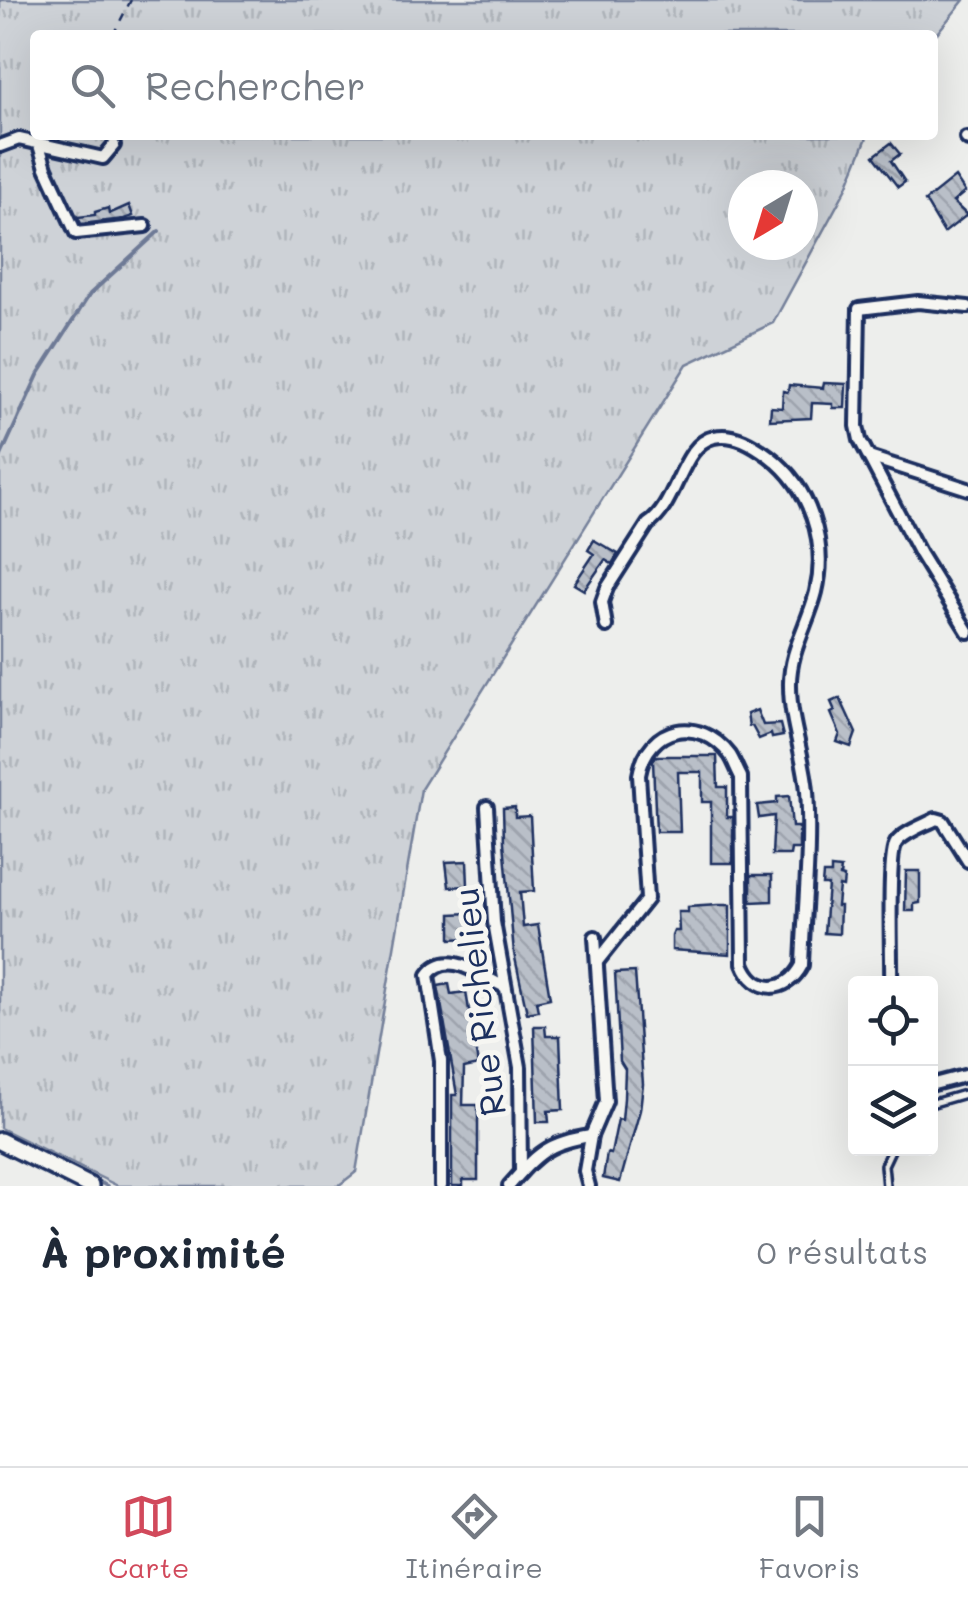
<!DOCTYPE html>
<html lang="fr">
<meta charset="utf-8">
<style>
:root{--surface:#fff;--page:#f2f2f3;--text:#1f2937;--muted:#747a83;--line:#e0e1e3;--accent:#d1495b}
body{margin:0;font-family:Mali,sans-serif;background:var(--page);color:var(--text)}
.controls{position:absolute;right:30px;bottom:30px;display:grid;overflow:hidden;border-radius:10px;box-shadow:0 10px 40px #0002}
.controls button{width:90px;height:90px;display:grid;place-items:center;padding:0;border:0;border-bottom:2px solid var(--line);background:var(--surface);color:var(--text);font:50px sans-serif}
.compass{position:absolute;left:728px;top:170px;width:90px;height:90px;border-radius:50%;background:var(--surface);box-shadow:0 10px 40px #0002;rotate:218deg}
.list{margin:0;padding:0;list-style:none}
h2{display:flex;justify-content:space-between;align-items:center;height:130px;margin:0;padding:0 40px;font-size:42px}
h2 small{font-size:32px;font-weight:400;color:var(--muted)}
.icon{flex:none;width:55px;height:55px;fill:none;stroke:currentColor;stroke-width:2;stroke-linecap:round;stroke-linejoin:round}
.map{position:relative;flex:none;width:968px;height:1186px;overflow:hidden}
.search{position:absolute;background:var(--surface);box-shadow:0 10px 40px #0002;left:30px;right:30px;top:30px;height:110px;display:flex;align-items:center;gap:25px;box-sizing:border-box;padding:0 35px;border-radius:10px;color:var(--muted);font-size:38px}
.sheet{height:280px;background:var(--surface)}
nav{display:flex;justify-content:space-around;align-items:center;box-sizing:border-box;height:140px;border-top:2px solid var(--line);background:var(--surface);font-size:28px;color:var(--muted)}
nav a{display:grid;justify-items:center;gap:5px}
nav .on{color:var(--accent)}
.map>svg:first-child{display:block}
.grass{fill:url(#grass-tufts);stroke:#74809a;stroke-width:2.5;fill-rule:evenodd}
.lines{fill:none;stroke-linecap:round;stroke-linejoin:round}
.stream{stroke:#6e7a96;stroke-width:4}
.building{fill:url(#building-back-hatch);stroke:#1b2f5e;stroke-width:2.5}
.lane-casing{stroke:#1b2f5e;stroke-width:12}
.street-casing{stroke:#1b2f5e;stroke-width:18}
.secondary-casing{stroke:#1b2f5e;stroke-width:22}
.path{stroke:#1b2f5e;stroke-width:2.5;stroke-dasharray:8 8;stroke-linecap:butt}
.lane{stroke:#f6f6f2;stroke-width:5}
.street{stroke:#f6f6f2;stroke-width:10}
.secondary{stroke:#f6f6f2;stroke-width:15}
.labels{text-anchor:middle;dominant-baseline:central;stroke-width:10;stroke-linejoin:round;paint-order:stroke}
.street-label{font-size:35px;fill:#1b2f5e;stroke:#f6f6f2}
</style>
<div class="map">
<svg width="968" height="1186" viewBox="0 0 968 1186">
<defs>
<pattern id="grass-tufts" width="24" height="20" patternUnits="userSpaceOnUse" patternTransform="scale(2.5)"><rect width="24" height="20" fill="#ced2d7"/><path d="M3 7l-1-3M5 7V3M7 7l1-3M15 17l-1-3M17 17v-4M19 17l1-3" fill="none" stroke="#b0b5bb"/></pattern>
<pattern id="building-back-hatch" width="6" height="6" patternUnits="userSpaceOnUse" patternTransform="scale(2.5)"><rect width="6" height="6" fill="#b9bfc8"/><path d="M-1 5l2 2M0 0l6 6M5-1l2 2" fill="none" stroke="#9ea4ae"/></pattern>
</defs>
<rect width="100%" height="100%" fill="#edeeec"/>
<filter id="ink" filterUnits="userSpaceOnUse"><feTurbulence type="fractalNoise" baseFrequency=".01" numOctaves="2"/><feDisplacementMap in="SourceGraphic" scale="20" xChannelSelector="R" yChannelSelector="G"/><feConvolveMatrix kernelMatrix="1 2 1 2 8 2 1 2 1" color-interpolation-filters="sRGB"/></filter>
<g filter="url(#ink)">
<path class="grass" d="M0,0h964l-31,38v-3h-898v100h833l-21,52 -74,136 -86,41 -266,425 -65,383 -18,14h-220l-118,-58zM743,185h60v60h-60z"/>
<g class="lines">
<g class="stream">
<polyline points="0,458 38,375 90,294 159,231"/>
<polyline points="0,1132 107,1186"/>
</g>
</g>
<g class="building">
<polygon points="891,143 900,154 891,161 905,182 898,187 874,156"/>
<polygon points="955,177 965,192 953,202 967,215 944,233 925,201"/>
<polygon points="129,205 133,216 124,219 81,224 78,217 95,215 95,212 108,208 109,214"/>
<polygon points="824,383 846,384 845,408 833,408 833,404 812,403 811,418 770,420 771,407 782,408 783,391 788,392 789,385 823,388"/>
<polygon points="594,540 618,554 612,564 605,560 584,590 574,584 594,554 588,550"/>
<polygon points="840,698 856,733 851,747 837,742 840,734 831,713 835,711 831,702"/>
<polygon points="757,710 763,725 780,724 783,736 772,738 771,734 759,739 752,726 749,726 747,714"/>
<polygon points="656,756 717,756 718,787 727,787 727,817 733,817 733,863 711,863 711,802 702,802 702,772 678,772 680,832 656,832 653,761"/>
<polygon points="789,796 792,827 799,827 799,849 791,849 790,855 772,855 774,816 759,818 757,805 777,803 777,797"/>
<polygon points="515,807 515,817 530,816 534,891 520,892 523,927 538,925 550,998 536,1001 538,1011 527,1013 514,953 504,842 503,808"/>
<polygon points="467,861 468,886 449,887 446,862"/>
<polygon points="831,868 841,869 840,876 844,877 843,887 839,886 837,906 840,906 839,934 824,933 828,885 822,885 823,874 831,874"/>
<polygon points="906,871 920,871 920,903 914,904 914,911 905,911"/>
<polygon points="751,875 772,875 772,901 751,902"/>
<polygon points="718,905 730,905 730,954 672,950 672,936 674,931 679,931 678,912 688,912 688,907"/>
<polygon points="470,913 471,938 451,939 451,914"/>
<polygon points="635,972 643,1084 640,1110 620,1182 603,1178 607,1153 611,1154 618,1119 622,1120 624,1098 625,1069 620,1061 615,973"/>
<polygon points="449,984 451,994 466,992 478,1065 464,1068 463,1105 478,1105 478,1180 463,1180 463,1186 452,1186 452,1095 457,1095 438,986"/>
<polygon points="534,1026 545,1026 546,1036 560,1036 563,1110 548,1111 549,1122 537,1122"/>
</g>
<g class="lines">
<g class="lane-casing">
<g id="lane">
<polyline points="930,1104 968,1093"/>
<polyline points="886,1186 884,1165 892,1148"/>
</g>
</g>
<g class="street-casing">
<g id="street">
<polyline points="966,138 968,140"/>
<polyline points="39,145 46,168 76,233 145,226"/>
<polyline points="0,146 19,139 103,158 114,145"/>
<polyline points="968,307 918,302 859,309 857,426 860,440 920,554 968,632"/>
<polyline points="869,457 968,489"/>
<polyline points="487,807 494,922 520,1067 521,1172"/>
<path d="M597,962l50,-63 -8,-124c9,-50 60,-60 91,-20 4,6 7,15 11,22l2,186c12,32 44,31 59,2 2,-57 9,-118 5,-174 -3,-35 -17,-70 -17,-105 -1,-34 18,-62 26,-94 12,-50 -6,-105 -47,-136 -15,-11 -35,-24 -55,-19 -33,7 -37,69 -66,87l-41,64 -5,14 4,24"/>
<path d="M891,984c1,-24 -4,-127 5,-141 8,-11 29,-18 40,-24l7,2 25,40"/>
<polyline points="930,1085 968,1075"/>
<path d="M441,1186v-125l-13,-86c20,-28 54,2 77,12"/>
<path d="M509,1186c28,-32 39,-44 82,-50"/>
<polyline points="589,1186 585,1171 591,1136 606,1101 595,937"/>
</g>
</g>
<g class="secondary-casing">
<polyline id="secondary" points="0,1141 90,1186"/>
</g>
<polyline class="path" points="113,35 131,0"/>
<use href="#lane" class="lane"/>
<use href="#street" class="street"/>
<use href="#secondary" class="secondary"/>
</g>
</g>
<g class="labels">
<g class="street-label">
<text transform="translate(478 1002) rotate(-97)">Rue Richelieu</text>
</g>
</g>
</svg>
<div class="controls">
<button><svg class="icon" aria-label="locate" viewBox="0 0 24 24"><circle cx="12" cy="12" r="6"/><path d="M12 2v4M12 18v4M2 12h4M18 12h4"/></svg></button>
<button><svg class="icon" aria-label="layers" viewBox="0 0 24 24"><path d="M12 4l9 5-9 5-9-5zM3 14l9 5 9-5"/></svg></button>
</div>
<svg class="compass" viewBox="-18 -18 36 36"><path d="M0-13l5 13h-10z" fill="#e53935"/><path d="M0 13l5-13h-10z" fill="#747a83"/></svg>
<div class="search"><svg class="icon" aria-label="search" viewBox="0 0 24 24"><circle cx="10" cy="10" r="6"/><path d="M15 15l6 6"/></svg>Rechercher</div>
</div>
<section class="sheet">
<h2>À proximité<small>0 résultats</small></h2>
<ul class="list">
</ul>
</section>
<nav>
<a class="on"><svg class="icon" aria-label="map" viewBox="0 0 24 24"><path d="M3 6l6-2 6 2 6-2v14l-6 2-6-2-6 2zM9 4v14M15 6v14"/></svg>Carte</a>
<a><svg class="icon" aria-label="directions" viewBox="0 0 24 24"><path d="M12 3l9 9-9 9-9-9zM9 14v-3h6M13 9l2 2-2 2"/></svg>Itinéraire</a>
<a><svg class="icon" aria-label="saved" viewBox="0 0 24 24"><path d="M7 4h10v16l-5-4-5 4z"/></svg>Favoris</a>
</nav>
